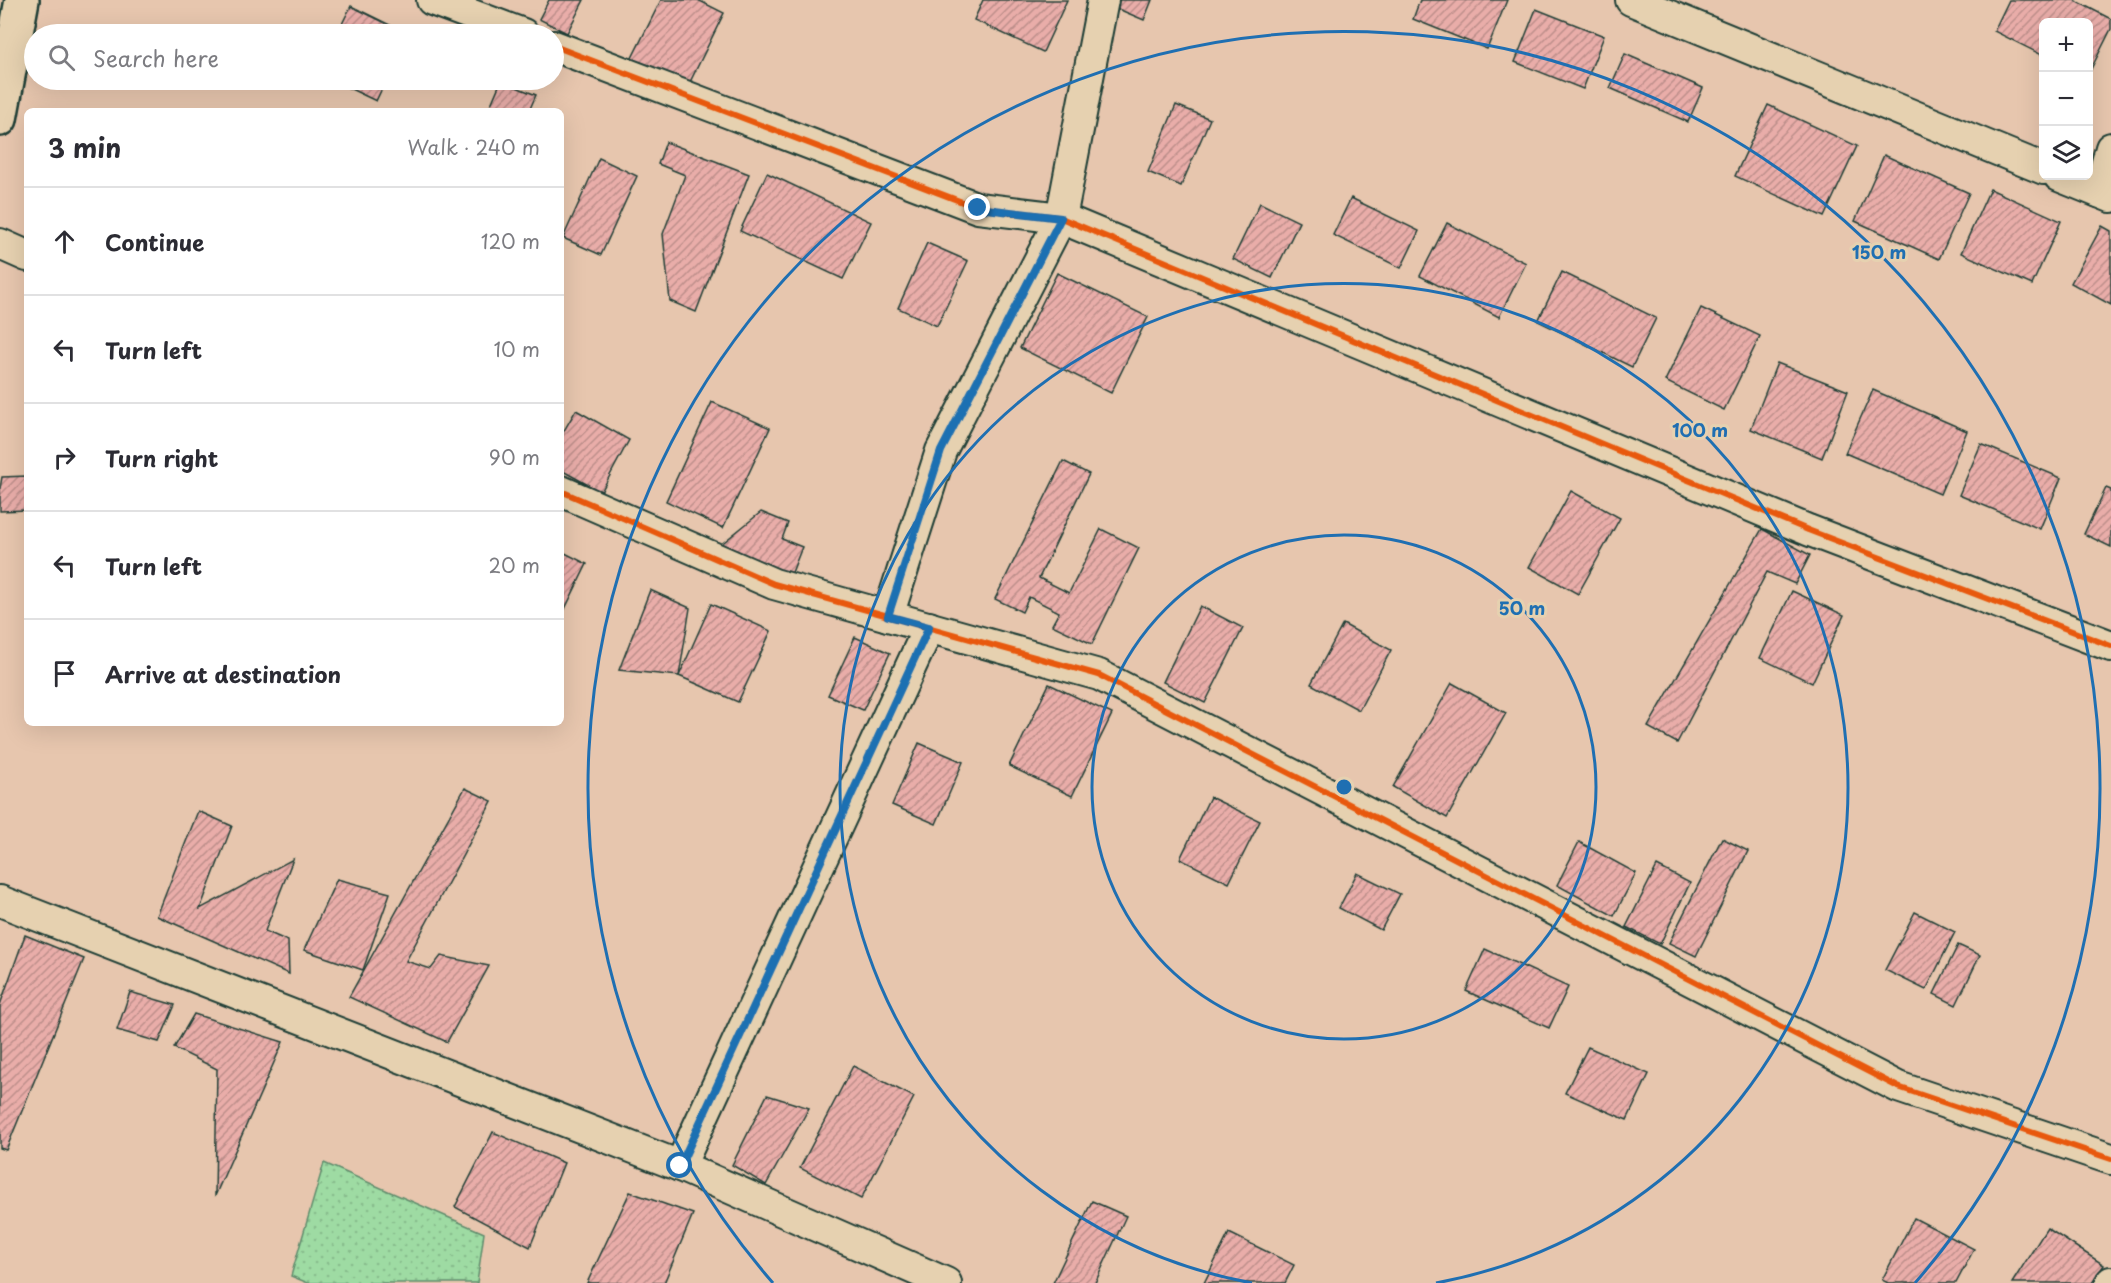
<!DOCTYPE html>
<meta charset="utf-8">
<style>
:root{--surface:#fff;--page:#f7f7f7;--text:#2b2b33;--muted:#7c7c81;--line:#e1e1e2}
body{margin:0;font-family:"Playpen Sans",sans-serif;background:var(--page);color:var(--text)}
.controls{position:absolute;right:18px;top:18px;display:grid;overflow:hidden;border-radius:9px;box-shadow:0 6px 24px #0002}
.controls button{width:54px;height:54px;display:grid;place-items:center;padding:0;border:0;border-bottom:2px solid var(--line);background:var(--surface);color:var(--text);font:30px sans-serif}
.stop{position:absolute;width:18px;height:18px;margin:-14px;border:4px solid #1f6fb2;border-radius:50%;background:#fff}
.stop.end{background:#1f6fb2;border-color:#fff;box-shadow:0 2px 6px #0008}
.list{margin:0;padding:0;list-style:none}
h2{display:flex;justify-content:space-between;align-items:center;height:78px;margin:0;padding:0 24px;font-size:26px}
h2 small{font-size:20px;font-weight:400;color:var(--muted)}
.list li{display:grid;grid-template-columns:39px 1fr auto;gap:18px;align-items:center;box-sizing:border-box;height:108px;padding:0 24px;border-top:2px solid var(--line)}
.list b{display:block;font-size:22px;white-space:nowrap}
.list em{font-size:20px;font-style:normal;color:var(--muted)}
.icon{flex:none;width:33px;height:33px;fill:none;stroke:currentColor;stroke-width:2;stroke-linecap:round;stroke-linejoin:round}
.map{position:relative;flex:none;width:2111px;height:1283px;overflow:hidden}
.search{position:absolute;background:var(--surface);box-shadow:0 6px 24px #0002;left:24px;top:24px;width:540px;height:66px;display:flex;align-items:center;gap:15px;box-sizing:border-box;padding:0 21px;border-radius:33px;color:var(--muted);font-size:22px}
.panel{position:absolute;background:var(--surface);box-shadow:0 6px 24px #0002;left:24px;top:108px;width:540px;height:618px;border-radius:9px}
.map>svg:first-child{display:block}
.grass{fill:url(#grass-dots);stroke:#5e8c6c;stroke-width:1.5}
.building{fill:url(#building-hatch);stroke:#1f3d34;stroke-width:1.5}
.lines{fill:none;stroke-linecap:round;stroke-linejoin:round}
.street-casing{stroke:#1f3d34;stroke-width:34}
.secondary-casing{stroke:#1f3d34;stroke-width:38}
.street{stroke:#e6d1b0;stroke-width:30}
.secondary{stroke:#e6d1b0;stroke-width:33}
.cycleway-casing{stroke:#e6d1b0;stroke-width:10}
.cycleway{stroke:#e8590c;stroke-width:6}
.route{stroke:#1f6fb2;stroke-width:8}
.ring{fill:none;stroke:#1f6fb2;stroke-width:3}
.centre{fill:#1f6fb2;stroke:#e6d1b0;stroke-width:3}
.ring-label{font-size:18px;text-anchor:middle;font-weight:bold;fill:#1f6fb2;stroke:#e6d1b0;stroke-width:6;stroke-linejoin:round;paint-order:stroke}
</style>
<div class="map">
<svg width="2111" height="1283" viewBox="0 0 2111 1283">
<defs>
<pattern id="grass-dots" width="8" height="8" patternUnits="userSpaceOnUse" patternTransform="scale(1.5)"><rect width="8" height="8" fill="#9edba3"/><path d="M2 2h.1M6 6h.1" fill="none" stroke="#88bd8d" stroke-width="1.8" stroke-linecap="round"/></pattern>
<pattern id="building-hatch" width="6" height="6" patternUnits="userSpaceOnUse" patternTransform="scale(1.5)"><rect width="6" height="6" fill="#e9ada9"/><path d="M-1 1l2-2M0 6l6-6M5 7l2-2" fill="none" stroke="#bc8e8a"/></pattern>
</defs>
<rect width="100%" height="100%" fill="#e7c6ae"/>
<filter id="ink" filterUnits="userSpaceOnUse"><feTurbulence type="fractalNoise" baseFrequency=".0167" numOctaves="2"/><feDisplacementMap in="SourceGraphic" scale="12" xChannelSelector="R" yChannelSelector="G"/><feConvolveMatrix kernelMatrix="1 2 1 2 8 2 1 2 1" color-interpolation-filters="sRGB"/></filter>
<g filter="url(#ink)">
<polygon class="grass" points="324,1163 484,1233 477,1283 308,1283 291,1276"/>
<g class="building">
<polygon points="549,0 584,0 567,33 539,19"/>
<polygon points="661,0 698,0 724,13 687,88 631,60"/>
<polygon points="983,0 1067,0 1043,52 974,20"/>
<polygon points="1113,0 1152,0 1144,20 1111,6"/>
<polygon points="1420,0 1507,0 1487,49 1413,19"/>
<polygon points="2009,0 2074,0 2111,19 2111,29 2088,75 2088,22 2044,22 2044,56 1994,31"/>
<polygon points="351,6 408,34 337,34"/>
<polygon points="1536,9 1604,36 1583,89 1515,62"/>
<polygon points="1625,54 1703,88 1688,122 1610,88"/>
<polygon points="332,80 386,80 376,101"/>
<polygon points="416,80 439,80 434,89"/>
<polygon points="501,81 536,95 529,111 489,109"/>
<polygon points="1176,105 1210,119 1181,186 1148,172"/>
<polygon points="1768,105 1857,146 1824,217 1735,176"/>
<polygon points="666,142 749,174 696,312 670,301 663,234 685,175 658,164"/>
<polygon points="1884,155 1969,193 1939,259 1855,221"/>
<polygon points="599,158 637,176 601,255 563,238"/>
<polygon points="767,173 871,222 843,279 740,231"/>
<polygon points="1990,189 2061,221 2032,285 1961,253"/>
<polygon points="1351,198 1419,231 1401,268 1333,235"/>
<polygon points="1260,203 1299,222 1272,278 1233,259"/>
<polygon points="1447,223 1526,263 1499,317 1420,276"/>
<polygon points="2102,226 2111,231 2111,305 2071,283"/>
<polygon points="927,243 968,261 937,326 898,308"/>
<polygon points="1562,272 1656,318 1632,367 1538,321"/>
<polygon points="1057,273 1148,317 1111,393 1020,348"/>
<polygon points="1701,308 1760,336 1724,410 1665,381"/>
<polygon points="1777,363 1848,391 1822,458 1751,429"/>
<polygon points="1873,390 1967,431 1940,494 1845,453"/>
<polygon points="712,402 770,428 723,528 666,501"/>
<polygon points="576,410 629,440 601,492 561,470 561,436"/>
<polygon points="1981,444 2061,478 2040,529 1959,495"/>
<polygon points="1063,461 1089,474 1039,578 1069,593 1101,529 1139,548 1092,644 1052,625 1059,612 1029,597 1022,612 995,599"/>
<polygon points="27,476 27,510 0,511 0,488 2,477"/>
<polygon points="2106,488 2111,490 2111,547 2084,534"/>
<polygon points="1571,491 1620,518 1578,594 1529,567"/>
<polygon points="761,512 788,523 782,539 802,547 791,575 719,546"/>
<polygon points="1762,529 1810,555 1795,584 1767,572 1677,743 1648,727"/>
<polygon points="561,551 587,564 561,617"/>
<polygon points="650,590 690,608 679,676 619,670"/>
<polygon points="1792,591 1844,615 1812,683 1760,658"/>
<polygon points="711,604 771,631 738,702 679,676"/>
<polygon points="1200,606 1243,628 1205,703 1163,682"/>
<polygon points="1343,624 1391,650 1359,710 1311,684"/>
<polygon points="855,637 890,653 863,710 828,695"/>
<polygon points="1452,683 1506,713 1447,818 1393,787"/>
<polygon points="1049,684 1112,714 1072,796 1009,766"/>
<polygon points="919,743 963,762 936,824 892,805"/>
<polygon points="465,788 492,801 406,961 431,969 441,956 489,966 447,1042 349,997"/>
<polygon points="1210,797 1260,821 1229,883 1180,859"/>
<polygon points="198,811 232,826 200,909 293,859 265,931 288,941 289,974 157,916"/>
<polygon points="1722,838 1748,851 1696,956 1669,943"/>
<polygon points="1579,842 1636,873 1614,916 1557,885"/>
<polygon points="1657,866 1690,883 1660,944 1626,927"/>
<polygon points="1357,873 1400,894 1381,930 1339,908"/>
<polygon points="337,879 390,893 363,970 304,950"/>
<polygon points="1915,912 1955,932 1926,990 1885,970"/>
<polygon points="25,935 84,959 6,1150 0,1148 0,1005"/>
<polygon points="1958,945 1980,955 1956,1005 1934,994"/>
<polygon points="1485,949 1568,987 1549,1028 1466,991"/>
<polygon points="130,992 175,1005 159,1042 117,1030"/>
<polygon points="194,1014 283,1042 215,1196 217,1069 174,1048"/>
<polygon points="1588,1047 1649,1074 1627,1120 1565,1093"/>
<polygon points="853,1066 914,1097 861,1199 800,1168"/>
<polygon points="767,1095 809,1108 766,1185 732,1165"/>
<polygon points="493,1132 564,1163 530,1247 455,1207"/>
<polygon points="630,1192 693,1214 664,1283 587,1283"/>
<polygon points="1092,1201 1126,1216 1095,1283 1053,1283"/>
<polygon points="1914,1218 1974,1249 1956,1283 1888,1283 1882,1280"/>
<polygon points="2047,1228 2104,1265 2092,1283 2012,1283"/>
<polygon points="1229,1233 1294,1265 1285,1283 1204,1283"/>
</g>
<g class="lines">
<g class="street-casing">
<g id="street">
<polyline points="432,0 523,34"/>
<polyline points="1631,0 2044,169"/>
<polyline points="554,46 978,208 1061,218 1808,530 2111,646"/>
<polyline points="2059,176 2111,197"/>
<polyline points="2099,192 2111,148"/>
<polyline points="0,244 27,256"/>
<polyline points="561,491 774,584 1099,675 1898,1087 2111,1159"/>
<polyline points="888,616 941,451 1061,218 1103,0"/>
<polyline points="0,901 680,1166 946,1283"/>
<polyline points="680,1166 929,627"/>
<polyline points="2111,1283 2111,1282"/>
</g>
</g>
<g class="secondary-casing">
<polyline id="secondary" points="0,119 22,0"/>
</g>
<use href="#street" class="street"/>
<use href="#secondary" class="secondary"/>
<g class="cycleway-casing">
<g id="cycleway">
<polyline points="554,46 978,208 1061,218 1808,530 2111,646"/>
<polyline points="561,491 774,584 1099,675 1898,1087 2111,1159"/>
</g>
</g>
<use href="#cycleway" class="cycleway"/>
</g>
</g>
<g class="lines" filter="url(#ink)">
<polyline class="route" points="680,1166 929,627 888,616 941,451 1061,218 978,208"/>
</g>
<g class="ring">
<circle cx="1344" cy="787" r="252"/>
<path d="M1252 1283A504 504 0 1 1 1436 1283"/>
<path d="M773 1283A756 756 0 1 1 1915 1283"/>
</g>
<circle cx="1344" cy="787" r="9" class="centre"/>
<g class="ring-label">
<text x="1879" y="259">150 m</text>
<text x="1700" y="437">100 m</text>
<text x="1522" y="615">50 m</text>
</g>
</svg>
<div class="controls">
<button>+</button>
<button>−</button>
<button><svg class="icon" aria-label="layers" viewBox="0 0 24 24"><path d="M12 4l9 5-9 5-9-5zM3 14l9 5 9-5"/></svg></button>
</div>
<div class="stop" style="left:680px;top:1166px"></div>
<div class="stop end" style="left:978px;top:208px"></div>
<div class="search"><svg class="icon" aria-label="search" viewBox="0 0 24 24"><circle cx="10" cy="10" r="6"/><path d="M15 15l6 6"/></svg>Search here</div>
<section class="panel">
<h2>3 min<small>Walk · 240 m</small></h2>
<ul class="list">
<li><svg class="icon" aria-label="ahead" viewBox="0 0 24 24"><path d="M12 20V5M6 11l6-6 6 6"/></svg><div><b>Continue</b></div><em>120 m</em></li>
<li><svg class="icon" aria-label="left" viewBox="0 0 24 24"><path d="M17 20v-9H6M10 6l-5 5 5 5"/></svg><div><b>Turn left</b></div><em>10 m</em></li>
<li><svg class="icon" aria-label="right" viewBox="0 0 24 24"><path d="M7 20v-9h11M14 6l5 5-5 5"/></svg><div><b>Turn right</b></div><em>90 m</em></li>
<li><svg class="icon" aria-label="left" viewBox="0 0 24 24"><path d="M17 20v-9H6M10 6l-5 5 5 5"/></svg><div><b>Turn left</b></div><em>20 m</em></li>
<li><svg class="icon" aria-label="arrive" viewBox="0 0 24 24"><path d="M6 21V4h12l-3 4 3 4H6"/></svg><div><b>Arrive at destination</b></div></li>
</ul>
</section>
</div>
